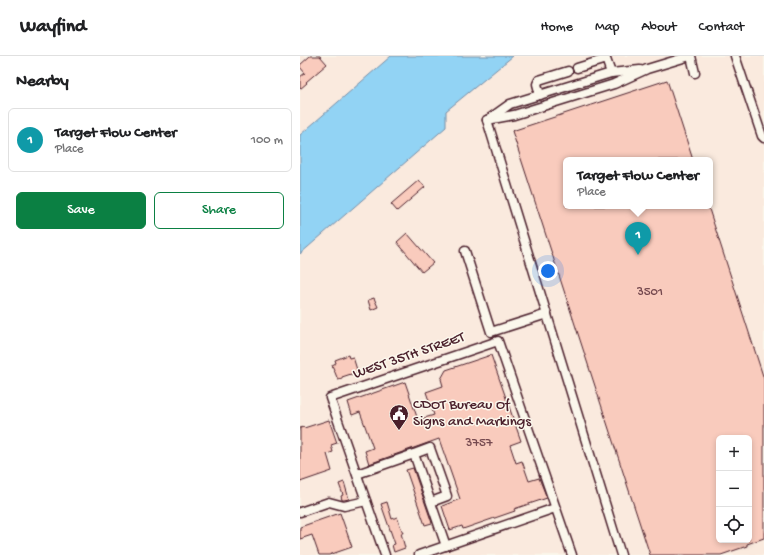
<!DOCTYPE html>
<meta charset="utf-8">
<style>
:root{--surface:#fff;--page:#f2f2f2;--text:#202124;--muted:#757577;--line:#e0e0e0;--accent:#0b8043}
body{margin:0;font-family:"Gochi Hand",sans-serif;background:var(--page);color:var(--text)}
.controls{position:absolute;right:12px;bottom:12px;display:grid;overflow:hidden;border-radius:6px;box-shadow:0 2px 6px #0003}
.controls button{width:36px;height:36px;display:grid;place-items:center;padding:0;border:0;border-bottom:1px solid var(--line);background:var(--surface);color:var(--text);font:20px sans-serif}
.you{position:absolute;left:248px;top:215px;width:14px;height:14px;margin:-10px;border:3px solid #fff;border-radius:50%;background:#1a73e8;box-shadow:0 0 0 6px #1a73e833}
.badge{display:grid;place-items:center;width:26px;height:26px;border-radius:50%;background:var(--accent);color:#fff;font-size:13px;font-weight:700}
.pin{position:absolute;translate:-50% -33px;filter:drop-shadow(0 1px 2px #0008)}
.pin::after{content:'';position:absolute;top:21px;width:14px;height:12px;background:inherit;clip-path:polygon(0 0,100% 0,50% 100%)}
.popup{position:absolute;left:263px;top:101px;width:150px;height:52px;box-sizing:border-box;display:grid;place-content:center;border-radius:6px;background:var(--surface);filter:drop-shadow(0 1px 3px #0005);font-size:13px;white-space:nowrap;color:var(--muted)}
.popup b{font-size:15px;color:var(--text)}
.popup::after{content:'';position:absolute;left:50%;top:100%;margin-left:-8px;border:8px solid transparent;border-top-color:var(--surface)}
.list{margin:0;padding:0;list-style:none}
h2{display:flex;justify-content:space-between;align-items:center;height:52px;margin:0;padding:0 16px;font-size:17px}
h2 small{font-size:13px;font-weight:400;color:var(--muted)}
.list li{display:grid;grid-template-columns:26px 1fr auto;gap:12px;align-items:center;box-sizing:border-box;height:64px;margin:0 8px 8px;padding:0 8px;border:1px solid var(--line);border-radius:6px}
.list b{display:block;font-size:15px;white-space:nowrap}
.list p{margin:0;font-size:13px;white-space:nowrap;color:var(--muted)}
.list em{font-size:13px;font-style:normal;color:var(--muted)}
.actions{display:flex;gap:8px;padding:12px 16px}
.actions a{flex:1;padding:9px 0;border:1px solid var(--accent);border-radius:6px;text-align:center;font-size:14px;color:var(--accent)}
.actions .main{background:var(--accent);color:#fff}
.icon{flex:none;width:22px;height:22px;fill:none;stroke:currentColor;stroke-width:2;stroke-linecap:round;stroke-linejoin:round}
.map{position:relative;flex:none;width:464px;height:499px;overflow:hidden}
header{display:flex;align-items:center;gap:24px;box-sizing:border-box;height:56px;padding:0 20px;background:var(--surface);border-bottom:1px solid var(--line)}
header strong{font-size:19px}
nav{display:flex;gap:22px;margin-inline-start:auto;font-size:14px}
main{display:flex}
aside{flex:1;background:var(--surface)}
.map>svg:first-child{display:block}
.built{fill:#faeade;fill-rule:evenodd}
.water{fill:#92d3f4;stroke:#758ba4}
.building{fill:#f9cbbd;stroke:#4a1f2b;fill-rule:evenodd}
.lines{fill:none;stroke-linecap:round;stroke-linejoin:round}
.minor-casing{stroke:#4a1f2b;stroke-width:11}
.minor{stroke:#fbf7ec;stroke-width:8}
.labels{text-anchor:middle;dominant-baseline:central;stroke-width:3;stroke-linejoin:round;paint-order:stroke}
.number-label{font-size:13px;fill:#764a50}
.street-label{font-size:15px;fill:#4a1f2b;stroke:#fbf7ec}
.poi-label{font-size:15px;fill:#4a1f2b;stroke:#fbf7ec;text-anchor:start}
</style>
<header>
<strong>Wayfind</strong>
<nav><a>Home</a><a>Map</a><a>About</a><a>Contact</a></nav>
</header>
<main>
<aside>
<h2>Nearby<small></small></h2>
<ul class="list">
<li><span class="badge" style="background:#0f9aa8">1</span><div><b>Target Flow Center</b><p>Place</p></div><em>100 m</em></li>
</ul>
<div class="actions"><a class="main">Save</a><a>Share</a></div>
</aside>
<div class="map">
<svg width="464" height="499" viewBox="0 0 464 499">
<rect width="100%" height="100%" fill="#fbf7ec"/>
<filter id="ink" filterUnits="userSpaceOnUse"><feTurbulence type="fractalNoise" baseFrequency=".025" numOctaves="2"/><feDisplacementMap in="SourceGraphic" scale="8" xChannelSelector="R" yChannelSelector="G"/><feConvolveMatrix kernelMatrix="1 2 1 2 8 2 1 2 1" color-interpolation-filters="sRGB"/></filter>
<g filter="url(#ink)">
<g class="built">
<polygon points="0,0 91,0 0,79"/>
<path d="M213,0h251v499h-464v-301l146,-127v-16zM266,104h144v46h-144zM419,382h30v102h-30z"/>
</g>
<polygon class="water" points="91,0 213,0 146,55 146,71 0,198 0,79"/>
<g class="building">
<polygon points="10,0 20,0 27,8 6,26 7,27 0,33 0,21 5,17 0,11 0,9"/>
<path d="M367,24l26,80h-127v46h142l56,173v159l-17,6v2l-26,9h-71l-138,-424zM419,382h30v102h-30z"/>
<polygon points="119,124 125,131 97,155 91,148"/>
<polygon points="107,177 133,207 122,216 97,186"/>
<polygon points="74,242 78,251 71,254 68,244"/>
<polygon points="48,299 49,302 53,301 58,317 52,319 51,318 42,321 42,323 38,324 32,309 36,307 35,304"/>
<polygon points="191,299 221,385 210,389 216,407 222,405 229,425 239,422 247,442 214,453 215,455 163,473 162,470 150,474 142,450 160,443 139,383 69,408 65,395 73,392 60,356 52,359 48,346 105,326 118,364 134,359 126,336 143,330 141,323 146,314"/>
<polygon points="29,364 37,387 31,389 33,396 27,398 32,415 0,426 0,372 4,371 4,372"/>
<polygon points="113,412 132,467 125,469 106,414"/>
<polygon points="44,426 49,443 44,444 42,444 41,440 43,439 39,428"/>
<polygon points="87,446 92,463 97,461 103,477 101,477 105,492 94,496 92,489 95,488 81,448"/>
<polygon points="40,457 52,491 29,499 19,499 12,479 0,483 0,471"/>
</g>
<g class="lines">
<g class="minor-casing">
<g id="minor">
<polyline points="391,0 395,17"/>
<polyline points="435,0 462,80 464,82"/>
<polyline points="277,12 306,3 311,17"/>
<polyline points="240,39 237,28 239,24 268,15"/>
<polyline points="189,63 210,48 311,17 340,14"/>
<polyline points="187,64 321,499"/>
<polyline points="187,64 214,59 314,28 347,13 390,0"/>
<polyline points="165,195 191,276 247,258"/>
<polyline points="114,398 130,392 147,440 131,446"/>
<polyline points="57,418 114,398 146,490"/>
<polyline points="0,456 29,446 44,450 66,445"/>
<polyline points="85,499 30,342 198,285 272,499"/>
<polyline points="119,499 255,452"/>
</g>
</g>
<use href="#minor" class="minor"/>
</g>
</g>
<defs>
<g id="civic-pin" transform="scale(1)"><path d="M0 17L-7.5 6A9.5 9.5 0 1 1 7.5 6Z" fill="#4a1f2b" stroke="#fbf7ec"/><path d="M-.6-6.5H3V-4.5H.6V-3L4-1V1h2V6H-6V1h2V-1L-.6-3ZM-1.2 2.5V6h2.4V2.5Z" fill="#fff"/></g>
</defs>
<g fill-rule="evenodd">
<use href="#civic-pin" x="99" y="358"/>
</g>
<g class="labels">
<g class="number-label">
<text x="350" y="236">3501</text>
<text x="179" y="387">3757</text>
</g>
<g class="street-label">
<text transform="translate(109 300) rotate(-19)">WEST 35TH STREET</text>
</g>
<g class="poi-label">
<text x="113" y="349">CDOT Bureau Of<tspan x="113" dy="17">Signs and Markings</tspan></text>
</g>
</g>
</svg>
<div class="controls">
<button>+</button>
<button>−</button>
<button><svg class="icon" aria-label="locate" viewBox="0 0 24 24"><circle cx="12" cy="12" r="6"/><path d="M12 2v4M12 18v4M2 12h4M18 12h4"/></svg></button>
</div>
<div class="you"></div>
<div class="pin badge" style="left:338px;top:199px;background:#0f9aa8">1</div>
<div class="popup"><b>Target Flow Center</b>Place</div>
</div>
</main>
